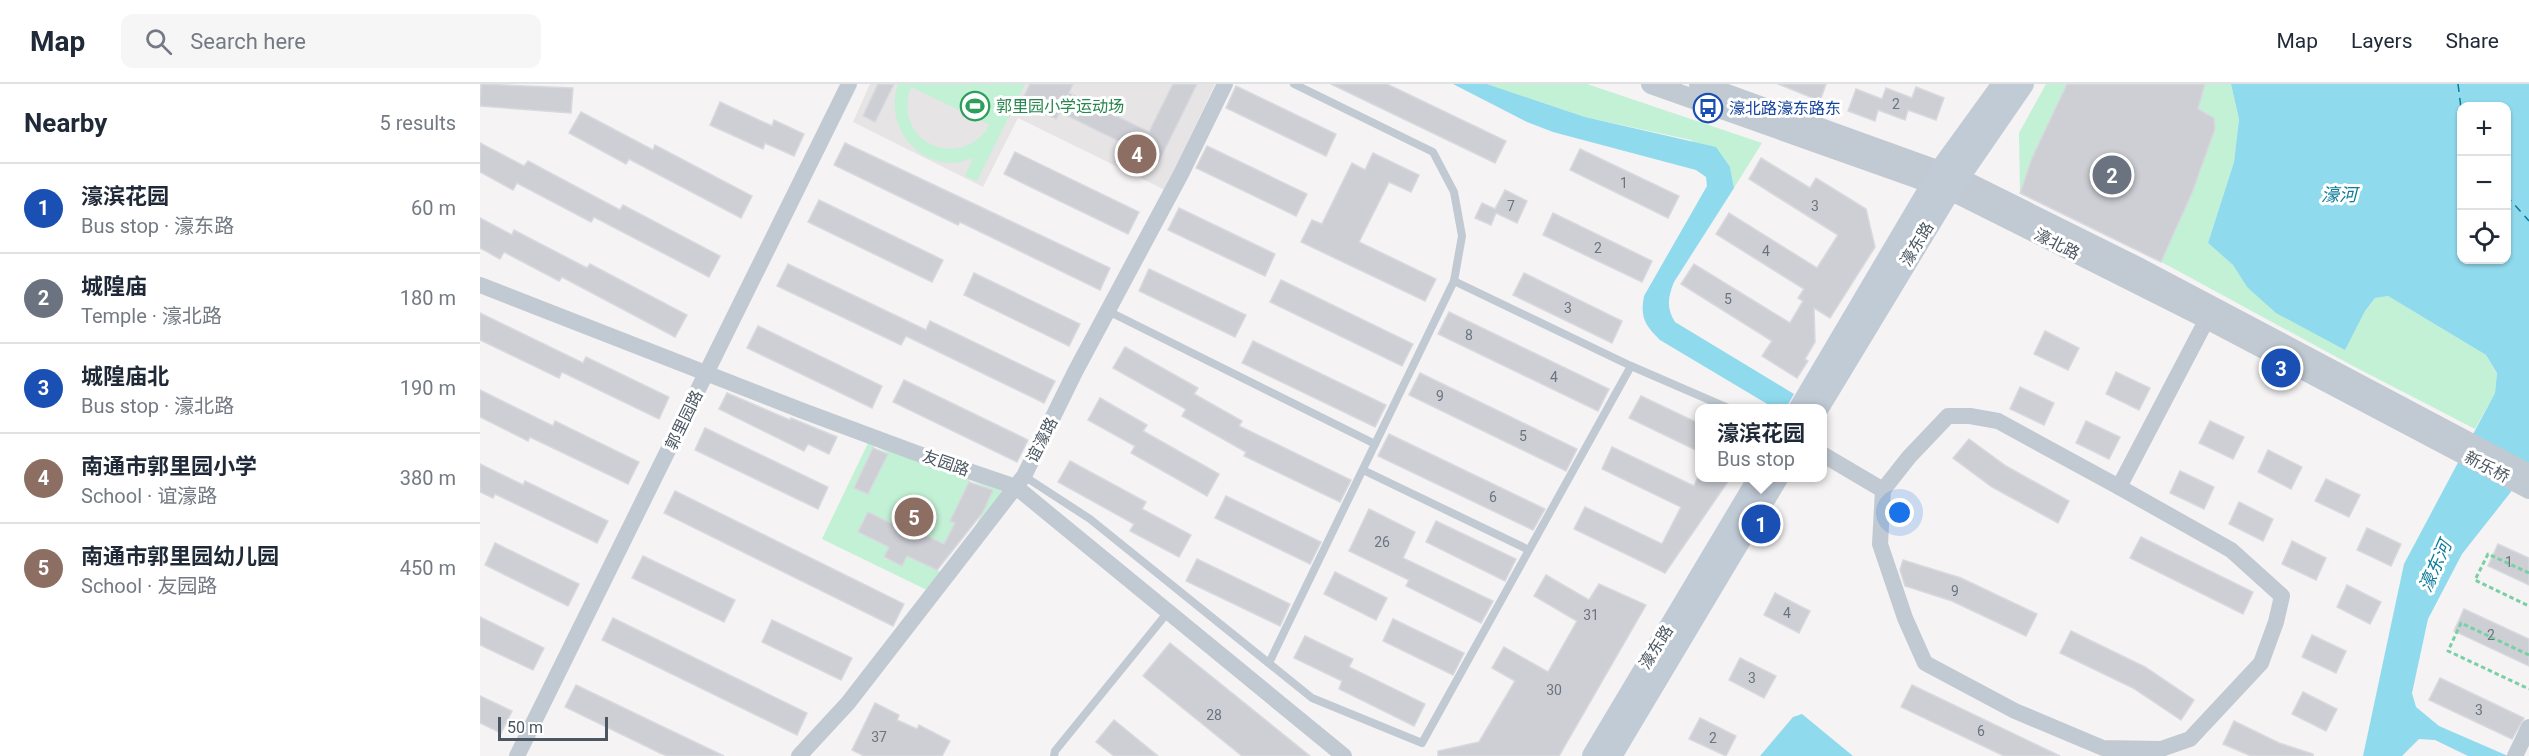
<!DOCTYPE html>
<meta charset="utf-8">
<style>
:root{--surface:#fff;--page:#f6f6f7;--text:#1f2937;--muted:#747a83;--line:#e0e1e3;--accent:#ea580c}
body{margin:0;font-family:Roboto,"Noto Sans SC",sans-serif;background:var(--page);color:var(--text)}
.controls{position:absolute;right:18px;top:18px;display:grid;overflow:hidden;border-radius:12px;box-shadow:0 2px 4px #0004}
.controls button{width:54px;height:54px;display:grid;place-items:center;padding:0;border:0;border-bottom:2px solid var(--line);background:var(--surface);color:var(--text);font:30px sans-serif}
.scale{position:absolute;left:18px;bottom:15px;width:110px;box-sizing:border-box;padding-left:6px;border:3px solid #4a5661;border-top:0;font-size:16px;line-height:21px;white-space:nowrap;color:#4a5661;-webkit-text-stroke:4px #fff;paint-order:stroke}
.you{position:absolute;left:1420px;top:429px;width:21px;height:21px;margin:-15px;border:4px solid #fff;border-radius:50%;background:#1a73e8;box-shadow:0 0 0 9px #1a73e833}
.badge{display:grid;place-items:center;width:39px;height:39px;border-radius:50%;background:var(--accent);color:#fff;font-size:20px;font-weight:700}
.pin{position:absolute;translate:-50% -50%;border:3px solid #fff;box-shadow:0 2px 6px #0006}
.popup{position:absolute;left:1215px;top:320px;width:132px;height:78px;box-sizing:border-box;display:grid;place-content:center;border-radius:12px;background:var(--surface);filter:drop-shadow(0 2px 4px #0005);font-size:20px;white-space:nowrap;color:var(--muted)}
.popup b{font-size:22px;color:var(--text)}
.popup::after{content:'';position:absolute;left:50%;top:100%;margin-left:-12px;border:12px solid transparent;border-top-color:var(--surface)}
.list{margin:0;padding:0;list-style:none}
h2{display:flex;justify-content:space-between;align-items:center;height:78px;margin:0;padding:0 24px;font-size:26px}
h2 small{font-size:20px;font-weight:400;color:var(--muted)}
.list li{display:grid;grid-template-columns:39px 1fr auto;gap:18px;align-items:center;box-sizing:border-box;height:90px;padding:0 24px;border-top:2px solid var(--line)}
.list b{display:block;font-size:22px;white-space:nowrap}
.list p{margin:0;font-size:20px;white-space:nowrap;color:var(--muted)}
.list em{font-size:20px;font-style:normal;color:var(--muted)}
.icon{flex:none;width:33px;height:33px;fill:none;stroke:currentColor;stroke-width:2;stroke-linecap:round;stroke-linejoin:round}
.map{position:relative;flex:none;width:2049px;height:672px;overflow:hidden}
header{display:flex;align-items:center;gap:36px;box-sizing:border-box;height:84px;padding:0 30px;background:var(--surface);border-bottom:2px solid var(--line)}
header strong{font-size:28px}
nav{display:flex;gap:33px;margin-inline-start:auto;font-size:21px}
.search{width:420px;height:54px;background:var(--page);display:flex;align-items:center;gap:15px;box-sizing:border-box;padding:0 21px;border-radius:12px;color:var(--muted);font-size:22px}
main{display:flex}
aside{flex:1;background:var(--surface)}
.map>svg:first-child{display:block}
.education{fill:#e6e4e5}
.green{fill:#c3f1d5;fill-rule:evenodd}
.water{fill:#90daee;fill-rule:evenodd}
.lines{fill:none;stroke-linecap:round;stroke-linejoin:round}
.ferry{stroke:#0c7c9b;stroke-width:1.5;stroke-dasharray:8 6;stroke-linecap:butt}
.building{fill:#cdcfd5;stroke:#d7d9de;stroke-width:1.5}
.path{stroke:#7ad0a6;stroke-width:3;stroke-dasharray:4.5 3;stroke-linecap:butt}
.service{stroke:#c1cad2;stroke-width:8}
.minor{stroke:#c1cad2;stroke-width:16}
.tertiary{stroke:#c1cad2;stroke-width:20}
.secondary{stroke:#c1cbd6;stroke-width:22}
.labels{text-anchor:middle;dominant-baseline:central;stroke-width:6;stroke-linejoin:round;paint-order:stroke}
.number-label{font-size:14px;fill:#6b747e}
.leisure-label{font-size:16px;fill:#27864d;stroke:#fff;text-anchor:start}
.transit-label{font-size:16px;fill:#164399;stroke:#fff;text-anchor:start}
.street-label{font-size:16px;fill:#4a5661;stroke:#fff}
.water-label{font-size:18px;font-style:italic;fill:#0c7c9b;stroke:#fff}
</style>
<header>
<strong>Map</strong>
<div class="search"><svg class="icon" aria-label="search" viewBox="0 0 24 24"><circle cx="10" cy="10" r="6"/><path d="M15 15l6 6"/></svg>Search here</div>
<nav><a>Map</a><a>Layers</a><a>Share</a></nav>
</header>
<main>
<aside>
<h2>Nearby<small>5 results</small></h2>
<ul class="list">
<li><span class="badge" style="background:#1a4fb4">1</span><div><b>濠滨花园</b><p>Bus stop · 濠东路</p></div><em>60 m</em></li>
<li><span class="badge" style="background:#6b7280">2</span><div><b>城隍庙</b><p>Temple · 濠北路</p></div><em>180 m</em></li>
<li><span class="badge" style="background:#1a4fb4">3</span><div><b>城隍庙北</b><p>Bus stop · 濠北路</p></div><em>190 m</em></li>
<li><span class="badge" style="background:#8d6e63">4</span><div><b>南通市郭里园小学</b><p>School · 谊濠路</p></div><em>380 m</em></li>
<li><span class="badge" style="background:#8d6e63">5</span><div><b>南通市郭里园幼儿园</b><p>School · 友园路</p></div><em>450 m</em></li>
</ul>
</aside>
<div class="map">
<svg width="2049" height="672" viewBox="0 0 2049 672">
<rect width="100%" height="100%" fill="#f5f3f3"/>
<polygon class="education" points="390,0 735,0 685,106 538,34 503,103 373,38"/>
<g class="green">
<path d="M418,0h127l-48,97 -12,-5 8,-18c-47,20 -91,-28 -75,-74zM431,3l79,38c-31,49 -99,16 -79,-38z"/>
<polygon points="1007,0 1107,0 1282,59 1254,104 1250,83 1211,56 1105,33"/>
<polygon points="1566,0 1751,0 1759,35 1754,78 1728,159 1753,181 1767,203 1865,265 1885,227 1895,214 1908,212 2006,271 2017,289 2015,309 1995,345 1873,282 1689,182 1540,109 1539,49"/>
<path d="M390,355l144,55 -81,99 -111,-54zM395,362l13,7 -20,41 -13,-7zM490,396l23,10 -20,42 -28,42 -38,-18 -5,10 -18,-8 5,-11 -31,-15 10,-20 49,24 3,-4 24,12 11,-21 -5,-2z"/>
</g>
<g class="water">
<path d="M973,0h34l98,33 131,30 14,20 4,21 -60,94c-6,15 -8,26 1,40l119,72 -8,14h-12l-114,-68c-15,-15 -20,-22 -16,-44l63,-110 -1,-9 -10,-7 -143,-38 -26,-10z"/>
<path d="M1751,0h298v385l-67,85 -34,65 -16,74 4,14 23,19 69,30h-40l-33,-16 -16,-1 -17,17h-39l41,-192 91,-171 2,-20 -11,-18 -98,-59 -13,2 -10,13 -20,39 -69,-37 -29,-26 -14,-22 -25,-22 26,-81 5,-43zM1982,22h44v154h-44z"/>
<polygon points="1322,630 1373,672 1280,672 1313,633"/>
</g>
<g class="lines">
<g class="ferry">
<polyline points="1978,0 1982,32"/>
<polyline points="2026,111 2049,137"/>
</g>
</g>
<g class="building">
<polygon points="1,0 93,4 91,29 0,22"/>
<polygon points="398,0 414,0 395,38 383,32"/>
<polygon points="550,0 593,0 589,9 669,48 693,0 717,0 679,77 580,28 576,35 541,18"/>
<polygon points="851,0 907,0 1026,57 1015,79"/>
<polygon points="1298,0 1346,0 1340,17"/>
<polygon points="1587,0 1725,0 1718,25 1734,34 1735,45 1712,109 1681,178 1540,109 1552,74"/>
<polygon points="756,2 856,50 846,72 746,24"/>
<polygon points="1436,3 1464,14 1456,36 1428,26 1425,36 1398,26 1395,37 1368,27 1376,5 1402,15 1406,4 1432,14"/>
<polygon points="240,18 292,42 294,36 324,50 314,72 285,59 283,65 230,41"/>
<polygon points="101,28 173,66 175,61 272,112 261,134 149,75 146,80 89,49"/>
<polygon points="0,59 44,82 48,77 140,126 143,121 240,172 229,193 114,133 111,138 37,99 33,106 0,88"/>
<polygon points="365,59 630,184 620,206 480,138 478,141 354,81"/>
<polygon points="727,62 827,110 816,132 716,84"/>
<polygon points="1100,65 1199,112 1188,134 1090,86"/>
<polygon points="535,68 659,128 648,150 524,90"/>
<polygon points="893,69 939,91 931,108 909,98 879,158 956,195 945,217 821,158 832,136 842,140 872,79 885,86"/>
<polygon points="1281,74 1330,104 1336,94 1386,125 1395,163 1350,234 1334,224 1335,258 1325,275 1328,277 1317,294 1282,272 1292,257 1201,200 1214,180 1310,239 1323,217 1318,214 1324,205 1236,150 1249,129 1337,184 1358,151 1269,95"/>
<polygon points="1025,106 1047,117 1037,139 1016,129 1011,141 995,134 1002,119 1015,125"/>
<polygon points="339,116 463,176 452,198 328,138"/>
<polygon points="699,124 795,170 785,192 688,146"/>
<polygon points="1073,129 1172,177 1162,198 1063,151"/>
<polygon points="0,134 32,151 34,146 107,184 110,180 207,231 195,253 82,193 79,197 24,168 20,175 0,164"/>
<polygon points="308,180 446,246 450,237 575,297 564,319 426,252 421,261 297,202"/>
<polygon points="669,185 766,231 755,253 659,207"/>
<polygon points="494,189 600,240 589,262 484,211"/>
<polygon points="1044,189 1142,237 1132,259 1033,211"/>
<polygon points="801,196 933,260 922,282 790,218"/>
<polygon points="969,228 1129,305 1118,327 958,250"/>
<polygon points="0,229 103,279 106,273 189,313 179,335 82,288 79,294 0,256"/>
<polygon points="278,242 402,302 392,324 267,264"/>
<polygon points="1565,247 1599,264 1588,286 1554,270"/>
<polygon points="773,257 906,321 895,343 762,279"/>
<polygon points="645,263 718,304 714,310 762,337 759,342 871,396 860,418 764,372 766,368 702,332 706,325 633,284"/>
<polygon points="1636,288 1670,304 1659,326 1626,310"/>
<polygon points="940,289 1097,365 1086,387 929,311"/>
<polygon points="424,296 548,356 537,378 413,318"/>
<polygon points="1540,303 1574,319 1564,341 1530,325"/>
<polygon points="0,306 73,342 75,337 159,378 148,400 50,353 48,357 0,333"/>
<polygon points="247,309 310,336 311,334 357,353 349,370 328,360 324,367 239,325"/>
<polygon points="1161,312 1220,340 1220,368 1149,334"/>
<polygon points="620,314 667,341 663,347 739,390 727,412 651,369 655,362 608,336"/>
<polygon points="1606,337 1640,353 1629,375 1596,359"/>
<polygon points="1730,337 1764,353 1753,375 1719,359"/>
<polygon points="225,344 348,403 338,425 215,366"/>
<polygon points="909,350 1065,425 1053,446 898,372"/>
<polygon points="1489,355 1526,382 1589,417 1578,439 1512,403 1473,374"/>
<polygon points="1132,363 1214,402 1218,393 1251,393 1185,489 1094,445 1105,423 1182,460 1201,423 1122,385"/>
<polygon points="393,364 408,370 388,410 374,404"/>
<polygon points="1788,366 1822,383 1811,405 1778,388"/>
<polygon points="590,377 666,418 662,425 711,451 699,473 650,447 654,440 578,398"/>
<polygon points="0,380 43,401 45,397 128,437 117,459 15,410 13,414 0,408"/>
<polygon points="1700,387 1734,403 1724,425 1690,409"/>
<polygon points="1846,395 1880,411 1869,433 1835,417"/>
<polygon points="489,398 513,406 503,428 457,486 427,472 422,482 404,473 409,463 378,448 388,428 437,452 439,448 464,460 475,439 470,437"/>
<polygon points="195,407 424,520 413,542 184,429"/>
<polygon points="746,412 841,458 830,480 735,434"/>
<polygon points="1759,418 1793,435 1783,457 1749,440"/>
<polygon points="889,425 935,448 923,474 1013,517 1001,539 926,502 929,496 869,467"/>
<polygon points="956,437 1036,475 1025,497 946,458"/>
<polygon points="1887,444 1921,460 1911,482 1877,466"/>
<polygon points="1661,453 1773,508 1763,530 1650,474"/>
<polygon points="1812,457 1846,474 1836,496 1802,480"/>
<polygon points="15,459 99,500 88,522 5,481"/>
<polygon points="2018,460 2049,474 2049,501 2008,482"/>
<polygon points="163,472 255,516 244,538 152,494"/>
<polygon points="717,475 810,520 800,542 706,497"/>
<polygon points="1423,476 1481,494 1557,530 1546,552 1472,517 1425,502 1420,486"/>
<polygon points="855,488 907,514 896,536 844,510"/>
<polygon points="1066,491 1109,516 1119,500 1166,521 1079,672 958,672 958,667 999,658 1035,597 1012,584 1024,563 1068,588 1097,537 1054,512"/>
<polygon points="1867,501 1901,518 1890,540 1857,523"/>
<polygon points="1295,509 1330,527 1319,549 1284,531"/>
<polygon points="1984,525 2049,555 2049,582 1974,547"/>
<polygon points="0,533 64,564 53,586 0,561"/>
<polygon points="133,534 327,629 317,651 122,556"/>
<polygon points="913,535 984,569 973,591 903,557"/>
<polygon points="292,536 372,574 361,596 282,558"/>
<polygon points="1591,547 1665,583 1714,616 1701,636 1653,604 1580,569"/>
<polygon points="1832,551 1866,567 1856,589 1822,573"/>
<polygon points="825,552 873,575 869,583 945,620 934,642 859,605 862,597 814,574"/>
<polygon points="690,559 830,672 762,672 663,592"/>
<polygon points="1260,574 1296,592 1284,614 1249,596"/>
<polygon points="1960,594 2044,634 2032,655 1949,616"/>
<polygon points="96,601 173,638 244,672 187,672 180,669 85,623"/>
<polygon points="1432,601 1580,672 1524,672 1421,623"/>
<polygon points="1823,608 1857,625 1846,647 1812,630"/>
<polygon points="0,612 32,627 21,649 0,639"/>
<polygon points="395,619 419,631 417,636 437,645 439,641 470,657 462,672 384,672 372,666"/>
<polygon points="1220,634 1256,652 1246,672 1209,655"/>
<polygon points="634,636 678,672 634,672 616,658"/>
<polygon points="1754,637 1799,659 1833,670 1833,672 1771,672 1743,660"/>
</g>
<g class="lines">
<g class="path">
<polyline points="2049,489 2008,470 1995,496 2049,522"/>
<polyline points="2049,571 1981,539 1968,567 2049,605"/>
</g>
<g class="service">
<polyline points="974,197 1151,282 1248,324"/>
<polyline points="628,227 895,360"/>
<polyline points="883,386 1049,466"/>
<polyline points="544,392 610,435 832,614 942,659 1151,282"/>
<polyline points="789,579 974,197 982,152 974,108 953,68 814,0"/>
<polyline points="574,672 575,667 688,528"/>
</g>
<g class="minor">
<polyline points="0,201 323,327 436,369 536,403 864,672"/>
<polyline points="1342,370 1403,406 1400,460 1425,534 1445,579 1535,627 1623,664 1681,665 1710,655 1781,579 1796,538 1802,512 1751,466 1639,403"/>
<polyline points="1403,406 1429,373 1468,332 1490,332 1518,337 1639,403 1727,235"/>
<polyline points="37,672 369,0"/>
<polyline points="319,672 368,619 544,392 595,288 701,90 745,0"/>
<polyline points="2035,672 2049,643"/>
</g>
<g class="tertiary">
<polyline points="1171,0 1470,106 1727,235 2049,405"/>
<polyline points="1219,0 1479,94 1660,184 2049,390"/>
</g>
<g class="secondary">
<polyline points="1320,324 1460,87 1523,0"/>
<polyline points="1338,324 1470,106 1543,0"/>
<polyline points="1113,672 1279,394"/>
<polyline points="1131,672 1297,394"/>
</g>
</g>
<defs>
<g id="stadium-ring" transform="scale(1.5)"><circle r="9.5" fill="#fff" stroke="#2e9e5b" stroke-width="1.5"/><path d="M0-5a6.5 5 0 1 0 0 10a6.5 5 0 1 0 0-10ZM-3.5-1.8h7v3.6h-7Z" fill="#2e9e5b"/></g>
<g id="bus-ring" transform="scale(1.5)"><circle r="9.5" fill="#fff" stroke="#1a4fb4" stroke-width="1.5"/><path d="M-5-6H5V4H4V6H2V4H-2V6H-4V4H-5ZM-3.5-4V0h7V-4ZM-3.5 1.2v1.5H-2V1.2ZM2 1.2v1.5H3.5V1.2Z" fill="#1a4fb4"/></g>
</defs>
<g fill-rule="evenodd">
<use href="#stadium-ring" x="495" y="22"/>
<use href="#bus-ring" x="1228" y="24"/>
</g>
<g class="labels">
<g class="number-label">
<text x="1416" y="20">2</text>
<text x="1144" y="99">1</text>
<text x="1031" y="122">7</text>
<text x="1335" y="122">3</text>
<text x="1118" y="164">2</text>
<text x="1286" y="167">4</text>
<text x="1248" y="215">5</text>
<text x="1088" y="224">3</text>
<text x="989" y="251">8</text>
<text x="1074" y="293">4</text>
<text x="960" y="312">9</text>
<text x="1043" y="352">5</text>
<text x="1013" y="413">6</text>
<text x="902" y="458">26</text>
<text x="2029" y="478">1</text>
<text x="1475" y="507">9</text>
<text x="1307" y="529">4</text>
<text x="1111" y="531">31</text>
<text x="2011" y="551">2</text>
<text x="1272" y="594">3</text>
<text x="1074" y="606">30</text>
<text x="1999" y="626">3</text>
<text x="734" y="631">28</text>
<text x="1501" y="647">6</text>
<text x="399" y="653">37</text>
<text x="1233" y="654">2</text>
</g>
<g class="leisure-label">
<text x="516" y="22">郭里园小学运动场</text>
</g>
<g class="transit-label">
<text x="1249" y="24">濠北路濠东路东</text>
</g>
<g class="street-label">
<text transform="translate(1437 160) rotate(-59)">濠东路</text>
<text transform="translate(1577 160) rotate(27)">濠北路</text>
<text transform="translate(204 336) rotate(-64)">郭里园路</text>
<text transform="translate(562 356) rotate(-63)">谊濠路</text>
<text transform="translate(466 379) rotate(19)">友园路</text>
<text transform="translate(2007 383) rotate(28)">新乐桥</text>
<text transform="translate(1176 563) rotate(-58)">濠东路</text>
</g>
<g class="water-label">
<text x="1859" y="110">濠河</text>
<text transform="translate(1955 482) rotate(-66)">濠东河</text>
</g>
</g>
</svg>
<div class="controls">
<button>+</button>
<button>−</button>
<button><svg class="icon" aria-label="locate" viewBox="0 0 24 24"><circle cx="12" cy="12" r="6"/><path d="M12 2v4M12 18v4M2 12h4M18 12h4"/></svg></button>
</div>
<div class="scale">50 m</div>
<div class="you"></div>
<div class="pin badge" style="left:1281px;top:440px;background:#1a4fb4">1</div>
<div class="popup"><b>濠滨花园</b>Bus stop</div>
<div class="pin badge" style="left:1632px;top:91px;background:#6b7280">2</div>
<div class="pin badge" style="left:1801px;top:284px;background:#1a4fb4">3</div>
<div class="pin badge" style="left:657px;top:70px;background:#8d6e63">4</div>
<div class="pin badge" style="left:434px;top:433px;background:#8d6e63">5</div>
</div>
</main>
